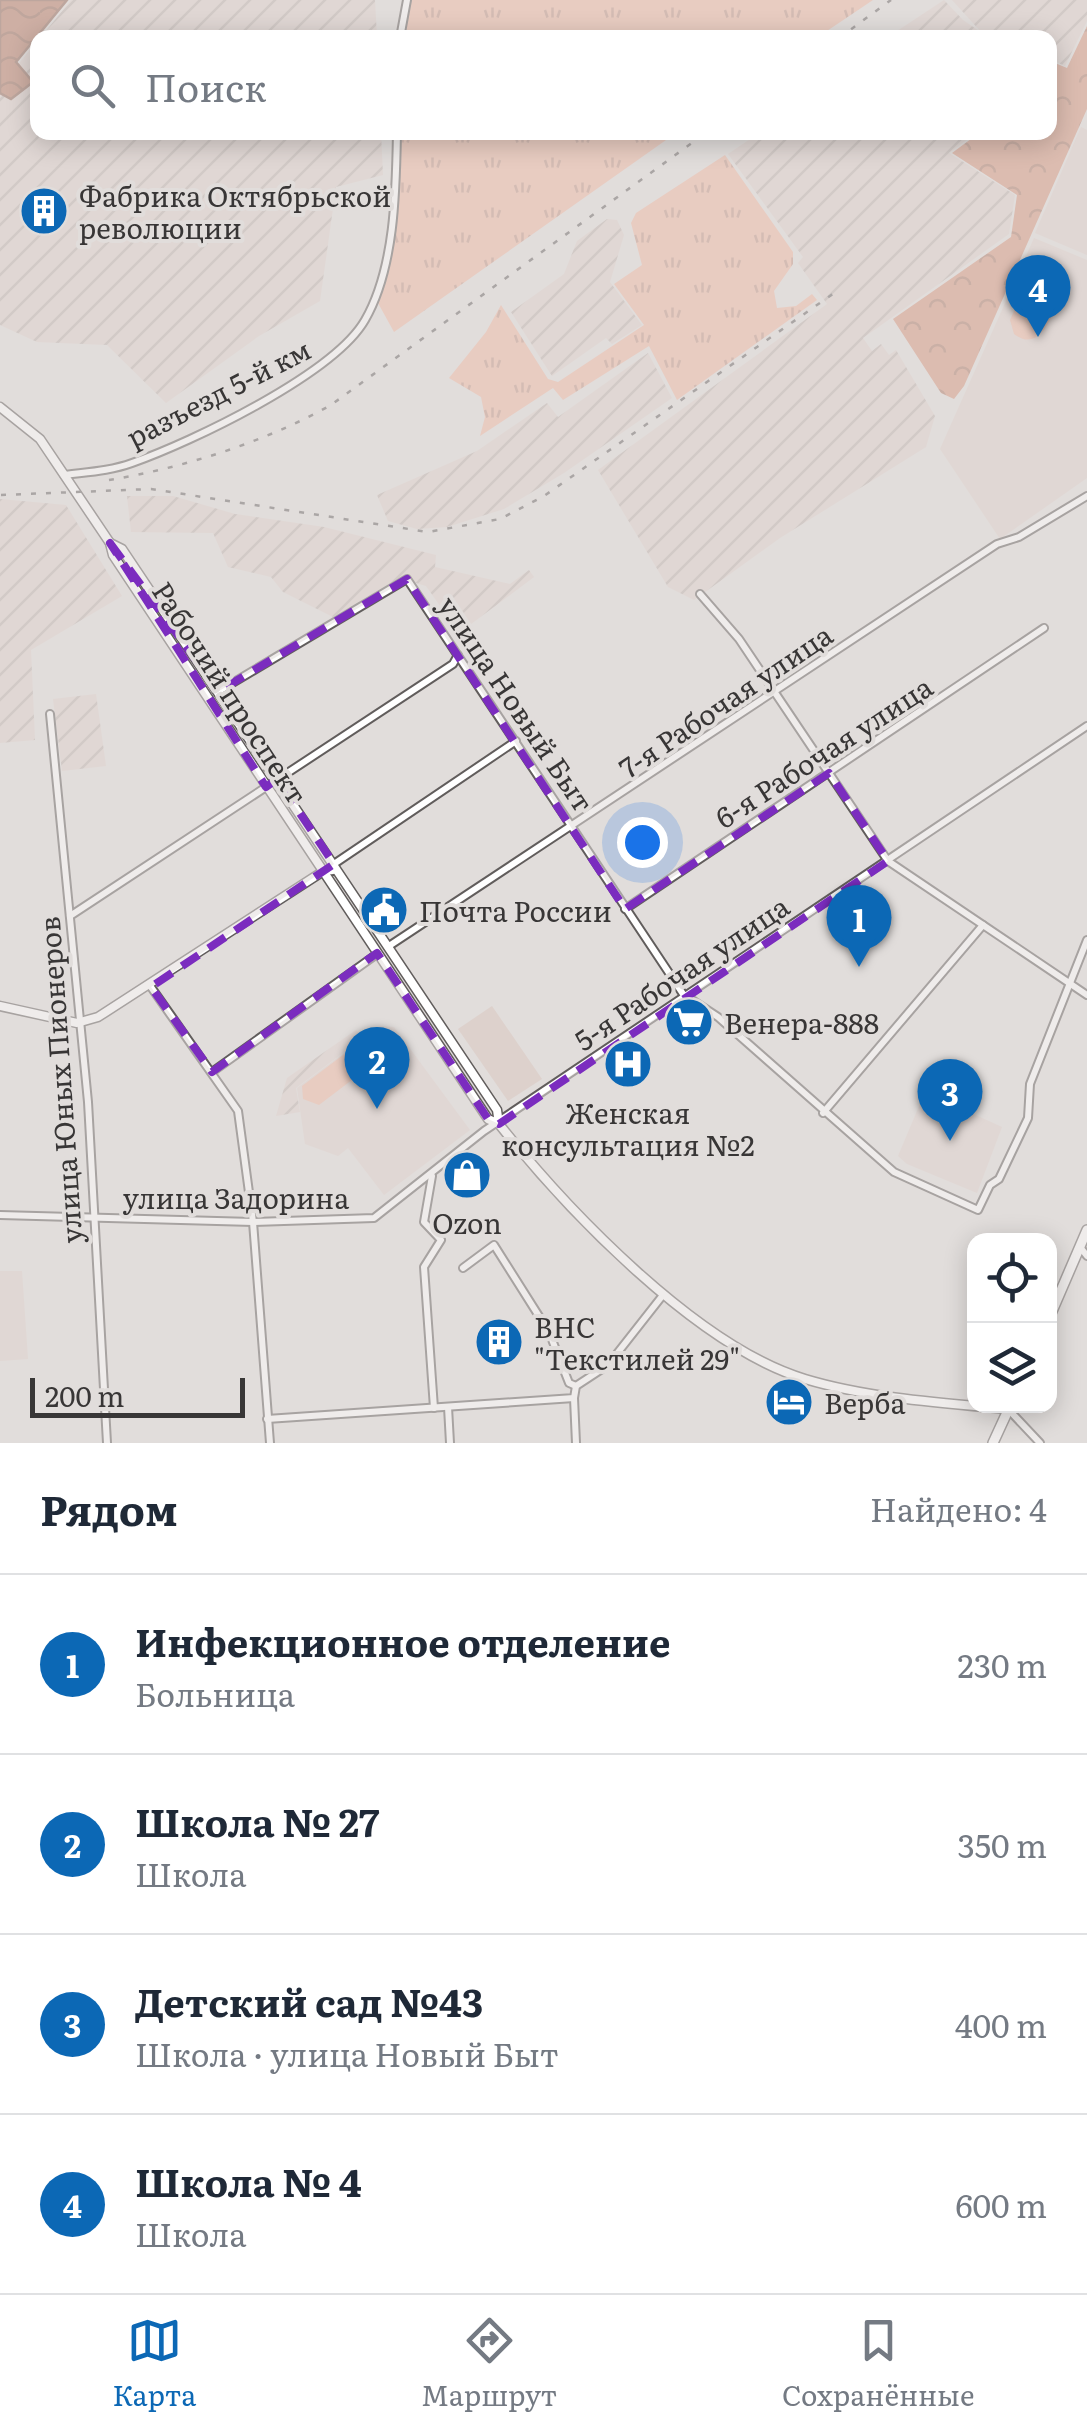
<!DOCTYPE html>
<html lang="ru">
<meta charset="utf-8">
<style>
:root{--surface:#fff;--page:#f2f2f3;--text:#1f2937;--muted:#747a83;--line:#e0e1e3;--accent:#0c68b5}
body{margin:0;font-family:Literata,serif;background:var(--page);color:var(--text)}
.controls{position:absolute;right:30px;bottom:30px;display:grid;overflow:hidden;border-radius:20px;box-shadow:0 5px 25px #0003}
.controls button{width:90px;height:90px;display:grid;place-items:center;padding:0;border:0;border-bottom:2px solid var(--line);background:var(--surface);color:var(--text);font:50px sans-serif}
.scale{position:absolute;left:30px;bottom:25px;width:215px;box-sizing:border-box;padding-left:10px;border:5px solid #383636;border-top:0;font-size:28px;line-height:35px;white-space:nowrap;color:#383636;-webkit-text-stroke:8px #e1dddb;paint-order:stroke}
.you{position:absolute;left:642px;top:842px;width:35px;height:35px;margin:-25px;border:8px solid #fff;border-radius:50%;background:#1a73e8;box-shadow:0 0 0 15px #1a73e833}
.badge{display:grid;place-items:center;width:65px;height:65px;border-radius:50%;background:var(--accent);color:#fff;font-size:32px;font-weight:700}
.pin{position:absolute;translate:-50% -82px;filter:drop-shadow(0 2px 5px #0008)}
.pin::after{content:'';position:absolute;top:52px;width:35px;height:30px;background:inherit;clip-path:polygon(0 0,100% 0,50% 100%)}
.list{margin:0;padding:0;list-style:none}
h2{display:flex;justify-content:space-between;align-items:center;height:130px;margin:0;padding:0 40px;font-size:42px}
h2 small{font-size:32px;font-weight:400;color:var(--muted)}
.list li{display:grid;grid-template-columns:65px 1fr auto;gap:30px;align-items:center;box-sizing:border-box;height:180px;padding:0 40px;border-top:2px solid var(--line)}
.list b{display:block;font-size:38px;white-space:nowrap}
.list p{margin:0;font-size:32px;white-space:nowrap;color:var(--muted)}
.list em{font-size:32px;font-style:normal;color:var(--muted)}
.icon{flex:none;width:55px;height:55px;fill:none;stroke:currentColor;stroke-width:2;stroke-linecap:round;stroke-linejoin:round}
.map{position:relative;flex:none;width:1087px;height:1443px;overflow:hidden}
.search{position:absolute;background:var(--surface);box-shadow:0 5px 25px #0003;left:30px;right:30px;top:30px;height:110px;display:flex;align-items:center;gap:25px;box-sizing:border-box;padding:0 35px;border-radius:20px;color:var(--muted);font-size:38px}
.sheet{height:850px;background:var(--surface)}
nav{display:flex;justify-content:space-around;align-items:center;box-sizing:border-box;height:140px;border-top:2px solid var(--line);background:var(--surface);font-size:28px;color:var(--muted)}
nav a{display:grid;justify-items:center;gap:5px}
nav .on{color:var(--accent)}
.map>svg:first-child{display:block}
.built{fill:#ddd1cc}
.industrial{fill:url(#industrial-furrows)}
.grass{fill:url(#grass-tufts)}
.forest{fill:url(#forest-crowns)}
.garden{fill:#efb8a3}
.water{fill:url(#water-waves);stroke:#916555;stroke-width:2.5}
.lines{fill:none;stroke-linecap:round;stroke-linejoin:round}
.minor-casing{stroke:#615d5c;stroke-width:10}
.tertiary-casing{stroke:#615d5c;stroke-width:11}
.secondary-casing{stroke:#615d5c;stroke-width:12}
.minor{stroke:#fff;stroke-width:6}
.tertiary{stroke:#fff;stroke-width:8}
.secondary{stroke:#fff;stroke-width:9}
.rail{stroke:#676464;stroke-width:2.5;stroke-dasharray:5 10;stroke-linecap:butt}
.marked{fill:none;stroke:#7b2cbf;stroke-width:8;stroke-dasharray:20 12;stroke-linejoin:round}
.labels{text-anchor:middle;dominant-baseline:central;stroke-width:8;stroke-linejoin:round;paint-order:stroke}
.poi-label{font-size:28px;fill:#383636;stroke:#e1dddb;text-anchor:start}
.street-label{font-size:28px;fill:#383636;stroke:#e1dddb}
</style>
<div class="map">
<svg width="1087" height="1443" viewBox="0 0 1087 1443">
<defs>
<pattern id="industrial-furrows" width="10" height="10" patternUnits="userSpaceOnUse" patternTransform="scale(2.5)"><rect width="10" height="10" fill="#ddd1cc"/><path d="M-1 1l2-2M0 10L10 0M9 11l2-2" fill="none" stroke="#beb4b0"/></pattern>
<pattern id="grass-tufts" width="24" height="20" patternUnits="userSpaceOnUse" patternTransform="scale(2.5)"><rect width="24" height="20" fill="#efb8a3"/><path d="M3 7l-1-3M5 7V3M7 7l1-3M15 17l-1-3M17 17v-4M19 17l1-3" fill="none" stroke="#c39686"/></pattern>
<pattern id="forest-crowns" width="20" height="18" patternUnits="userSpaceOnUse" patternTransform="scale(2.5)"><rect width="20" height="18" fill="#d4957d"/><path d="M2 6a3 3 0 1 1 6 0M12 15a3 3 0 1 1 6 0" fill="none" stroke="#ad7a67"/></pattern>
<pattern id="water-waves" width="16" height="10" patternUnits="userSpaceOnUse" patternTransform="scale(2.5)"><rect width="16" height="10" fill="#b77962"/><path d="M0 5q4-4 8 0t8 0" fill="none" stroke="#966452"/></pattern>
</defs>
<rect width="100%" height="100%" fill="#e1dddb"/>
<g class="built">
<polygon points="1081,127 1087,130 1087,255 1035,233"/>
<polygon points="1034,238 1087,260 1087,478 1000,539 940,449"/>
<polygon points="492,1006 542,1079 508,1101 458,1029"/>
<polygon points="380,1026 394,1027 470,1130 384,1195 348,1148 338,1156 305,1144 297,1088"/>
<polygon points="925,1092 1002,1127 977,1193 907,1164 898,1156"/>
<polygon points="0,1271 22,1271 28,1359 0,1361"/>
</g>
<g class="industrial">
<polygon points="71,0 375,0 377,37 41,37"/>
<polygon points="944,0 963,20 982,33 952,0 1087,0 1087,21 1065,66 1050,59 1050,38 888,37"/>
<polygon points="37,41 38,132 381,133 383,175 336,187 320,301 259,336 166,403 107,345 37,342 0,325 0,87"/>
<polygon points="759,133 976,133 949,153 1015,195 1009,234 863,338 872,351 881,344 889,355 896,350 935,416 926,447 780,538 694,600 668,587 598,470 827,304 798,263 803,257 728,154"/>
<polygon points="607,219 617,220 624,235 610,282 642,325 612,344 606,338 552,376 511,312 564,274 577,241"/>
<polygon points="648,353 672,398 564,473 504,509 447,527 417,529 388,521 377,495 477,451 547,403 558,417"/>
<polygon points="127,496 173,496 235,514 324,527 436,555 435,567 510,584 529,570 534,577 459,633 426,586 399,578 333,617 283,592 271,577 228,567 213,533 131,532"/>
<polygon points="0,499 66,505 122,596 31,650 35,740 0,743"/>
<polygon points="96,694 106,766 62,771 53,699"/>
<polygon points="356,1030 363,1038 296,1088 300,1112 276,1116 287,1078"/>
</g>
<g class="grass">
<polygon points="408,0 873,0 818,37 406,38"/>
<polygon points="400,133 676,133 394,332 378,303 396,198"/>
<polygon points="725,155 793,252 793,264 774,291 777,308 796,306 812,294 817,300 677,400 649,346 563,400 553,388 480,436 485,417 481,397 449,378 486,332 501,305 548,379 558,382 644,325 614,284 642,265 631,223 636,213"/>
</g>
<polygon class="forest" points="1087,26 1087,109 964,386 954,399 941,393 893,319 1011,237 1017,195 952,153 979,133 1050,132 1050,61 1067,68"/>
<g class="garden">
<path d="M1048,261l12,5 5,14c-9,22 -20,77 -51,54l-4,-14 23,-52z"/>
<polygon points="380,1027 394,1032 398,1045 319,1105 303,1099 302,1086"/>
</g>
<polygon class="water" points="0,0 67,0 16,62 33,82 11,99 0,93"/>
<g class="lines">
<g class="minor-casing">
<g id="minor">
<polyline points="400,38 407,0"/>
<path d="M64,475c23,-3 46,-4 68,-12 60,-21 202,-89 233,-143 30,-52 31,-129 32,-188"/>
<polyline points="700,594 739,639 888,861 1087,995"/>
<polyline points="219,691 407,579 683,994 718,1017 894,1172 978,1210 990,1185 999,1179 1028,1118 1030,1084 1087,940"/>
<polyline points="50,714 88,1102 107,1443"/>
<polyline points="324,872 333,871 334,864 516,741"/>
<polyline points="625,909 1044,628"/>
<polyline points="70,916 453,664 458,655"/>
<polyline points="389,946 997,544 1019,537 1087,496"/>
<polyline points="151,987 238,1111 253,1222 270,1443"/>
<polyline points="212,1072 377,954"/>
<polyline points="823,1113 983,925"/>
<polyline points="432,1176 424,1222 441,1240 424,1267 434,1408"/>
<polyline points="0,1215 253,1222 374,1218 484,1131 1087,726"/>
<polyline points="1080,1247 1087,1256"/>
<polyline points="463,1268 494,1245 549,1332 569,1383 576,1386"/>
<polyline points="574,1398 576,1443"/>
<polyline points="448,1407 450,1443"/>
<polyline points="1008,1409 1040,1443"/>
<polyline points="267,1419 574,1398 576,1386 608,1365 663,1295"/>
</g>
</g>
<g class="tertiary-casing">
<g id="tertiary">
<path d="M0,407l40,32 70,104 3,12 375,564 11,5c69,87 199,223 306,255 63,19 137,24 203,30"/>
<polyline points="110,543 122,549 497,1110 499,1124"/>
<polyline points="0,1006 77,1023 98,1017 322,872"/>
</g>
</g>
<g class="secondary-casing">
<g id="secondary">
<polyline points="1050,1316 1087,1230"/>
<polyline points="993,1443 1010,1406"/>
</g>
</g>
<use href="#minor" class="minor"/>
<use href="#tertiary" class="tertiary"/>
<use href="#secondary" class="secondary"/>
<g class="rail">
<polyline points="839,38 891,0"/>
<path d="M109,480c74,-12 156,-38 222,-75l376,-273"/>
<polyline points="1,495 151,489 428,532 500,519 544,496 837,291"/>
</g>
</g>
<path d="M0 0H1087V1443H0ZM110,543l109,148 188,-112 218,330 204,-136 59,88 -389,263 -11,-5 -111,-166 -165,119 -61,-85 183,-123 -57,-85 -11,8z" fill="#e1dddb" fill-opacity=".55" fill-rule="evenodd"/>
<path class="marked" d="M110,543l109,148 188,-112 218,330 204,-136 59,88 -389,263 -11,-5 -111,-166 -165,119 -61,-85 183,-123 -57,-85 -11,8z"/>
<defs>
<g id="building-disc" transform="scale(2.5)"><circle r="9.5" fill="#0c68b5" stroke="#e1dddb"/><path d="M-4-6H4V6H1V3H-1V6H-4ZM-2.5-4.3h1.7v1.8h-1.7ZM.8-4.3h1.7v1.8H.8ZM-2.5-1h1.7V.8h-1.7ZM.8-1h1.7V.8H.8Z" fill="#fff"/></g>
<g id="civic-disc" transform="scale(2.5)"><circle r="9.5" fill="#0c68b5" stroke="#e1dddb"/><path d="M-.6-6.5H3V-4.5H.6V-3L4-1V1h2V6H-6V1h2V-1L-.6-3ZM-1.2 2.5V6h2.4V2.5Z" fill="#fff"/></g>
<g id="supermarket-disc" transform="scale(2.5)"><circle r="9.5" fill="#0c68b5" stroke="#e1dddb"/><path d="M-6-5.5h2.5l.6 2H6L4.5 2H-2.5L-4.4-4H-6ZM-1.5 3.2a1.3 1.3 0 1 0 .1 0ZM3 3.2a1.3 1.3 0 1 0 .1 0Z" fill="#fff"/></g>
<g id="hospital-disc" transform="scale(2.5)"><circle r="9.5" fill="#0c68b5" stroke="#e1dddb"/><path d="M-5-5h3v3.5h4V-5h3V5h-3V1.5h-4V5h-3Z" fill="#fff"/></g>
<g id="shop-disc" transform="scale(2.5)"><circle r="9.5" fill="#0c68b5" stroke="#e1dddb"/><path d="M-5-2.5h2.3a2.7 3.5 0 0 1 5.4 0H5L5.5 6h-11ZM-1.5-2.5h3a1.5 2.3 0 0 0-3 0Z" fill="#fff"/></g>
<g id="hotel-disc" transform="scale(2.5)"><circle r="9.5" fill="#0c68b5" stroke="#e1dddb"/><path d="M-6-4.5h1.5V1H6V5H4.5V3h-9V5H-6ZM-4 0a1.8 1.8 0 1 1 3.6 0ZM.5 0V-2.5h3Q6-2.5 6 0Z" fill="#fff"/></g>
</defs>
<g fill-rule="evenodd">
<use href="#building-disc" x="44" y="211"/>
<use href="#civic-disc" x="384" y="910"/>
<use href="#supermarket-disc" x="689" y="1022"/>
<use href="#hospital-disc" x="628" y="1064"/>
<use href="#shop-disc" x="467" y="1175"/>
<use href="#building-disc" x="499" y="1342"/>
<use href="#hotel-disc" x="789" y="1402"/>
</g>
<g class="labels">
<g class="poi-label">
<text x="79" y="195">Фабрика Октябрьской<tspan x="79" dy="32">революции</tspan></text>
<text x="419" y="910">Почта России</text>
<text x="724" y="1022">Венера-888</text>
<text x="628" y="1112" text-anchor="middle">Женская<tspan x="628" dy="32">консультация №2</tspan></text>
<text x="467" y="1222" text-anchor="middle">Ozon</text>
<text x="534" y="1326">ВНС<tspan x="534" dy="32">"Текстилей 29"</tspan></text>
<text x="824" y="1402">Верба</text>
</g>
<g class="street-label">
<text transform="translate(218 392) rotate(-27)">разъезд 5-й км</text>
<text transform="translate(231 692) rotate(57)">Рабочий проспект</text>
<text transform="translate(725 700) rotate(-34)">7-я Рабочая улица</text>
<text transform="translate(517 703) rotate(56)">улица Новый Быт</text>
<text transform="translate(823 751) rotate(-33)">6-я Рабочая улица</text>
<text transform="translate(681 972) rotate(-34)">5-я Рабочая улица</text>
<text transform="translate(59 1080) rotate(-94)">улица Юных Пионеров</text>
<text x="236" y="1197">улица Задорина</text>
</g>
</g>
</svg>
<div class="controls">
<button><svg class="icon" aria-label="locate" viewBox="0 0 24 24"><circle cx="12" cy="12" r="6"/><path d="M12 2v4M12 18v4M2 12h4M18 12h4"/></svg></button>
<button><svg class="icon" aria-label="layers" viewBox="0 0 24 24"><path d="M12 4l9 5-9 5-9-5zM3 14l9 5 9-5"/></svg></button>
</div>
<div class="scale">200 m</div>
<div class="you"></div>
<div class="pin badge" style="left:859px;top:967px">1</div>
<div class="pin badge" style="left:377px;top:1109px">2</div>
<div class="pin badge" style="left:950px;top:1141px">3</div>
<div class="pin badge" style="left:1038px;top:337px">4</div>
<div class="search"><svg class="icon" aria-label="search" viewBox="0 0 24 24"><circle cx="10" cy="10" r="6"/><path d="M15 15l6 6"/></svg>Поиск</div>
</div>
<section class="sheet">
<h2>Рядом<small>Найдено: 4</small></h2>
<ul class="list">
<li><span class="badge">1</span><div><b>Инфекционное отделение</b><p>Больница</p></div><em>230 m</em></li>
<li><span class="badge">2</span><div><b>Школа № 27</b><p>Школа</p></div><em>350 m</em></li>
<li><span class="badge">3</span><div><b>Детский сад №43</b><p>Школа · улица Новый Быт</p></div><em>400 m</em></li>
<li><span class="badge">4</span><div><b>Школа № 4</b><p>Школа</p></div><em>600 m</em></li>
</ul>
</section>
<nav>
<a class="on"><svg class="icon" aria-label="map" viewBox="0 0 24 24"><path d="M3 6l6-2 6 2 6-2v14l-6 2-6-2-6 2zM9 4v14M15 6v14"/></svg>Карта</a>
<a><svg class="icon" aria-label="directions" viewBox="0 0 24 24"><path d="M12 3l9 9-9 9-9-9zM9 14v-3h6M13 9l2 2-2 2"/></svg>Маршрут</a>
<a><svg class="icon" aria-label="saved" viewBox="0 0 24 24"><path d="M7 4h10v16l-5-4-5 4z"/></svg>Сохранённые</a>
</nav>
